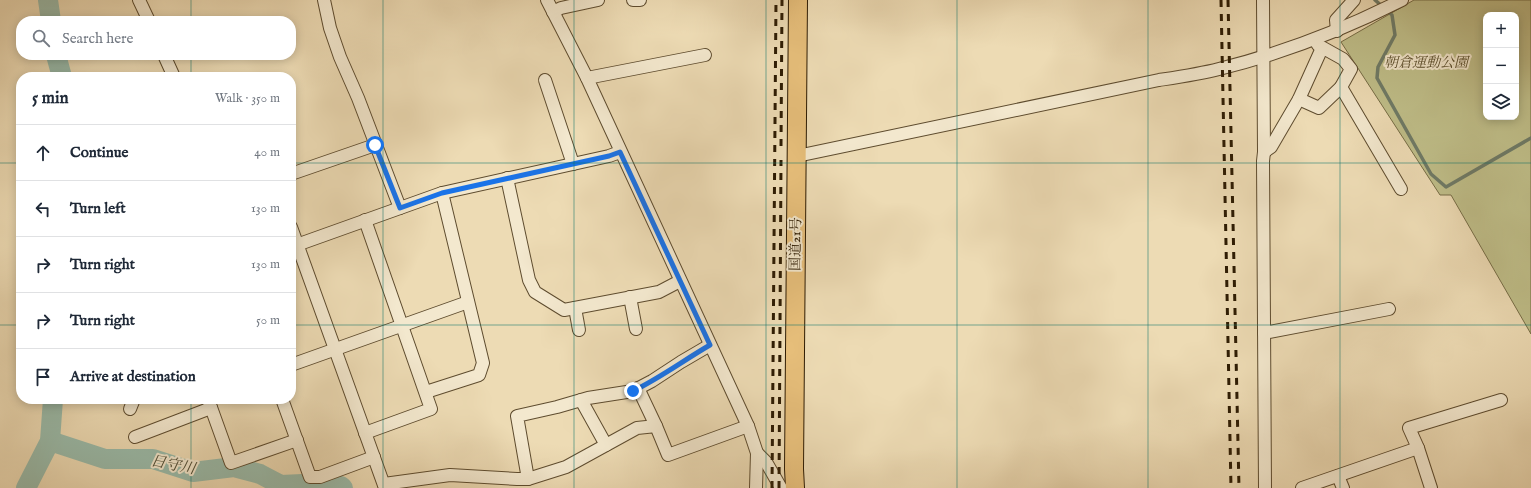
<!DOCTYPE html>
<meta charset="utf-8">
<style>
:root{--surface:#fff;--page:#f2f2f3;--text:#1f2937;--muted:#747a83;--line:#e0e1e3}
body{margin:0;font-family:"IM FELL English","Noto Serif JP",serif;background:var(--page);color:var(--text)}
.controls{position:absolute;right:12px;top:12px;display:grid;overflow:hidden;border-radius:8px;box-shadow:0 2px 10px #0003}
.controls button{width:36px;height:36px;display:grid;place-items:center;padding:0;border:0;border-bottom:1px solid var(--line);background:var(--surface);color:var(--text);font:20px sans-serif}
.stop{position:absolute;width:12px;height:12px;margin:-9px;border:3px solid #1a73e8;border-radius:50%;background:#fff}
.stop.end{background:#1a73e8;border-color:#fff;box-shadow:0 1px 4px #0008}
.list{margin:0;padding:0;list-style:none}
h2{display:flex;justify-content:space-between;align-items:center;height:52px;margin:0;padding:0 16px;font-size:17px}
h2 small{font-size:13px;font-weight:400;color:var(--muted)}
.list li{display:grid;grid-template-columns:26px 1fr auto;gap:12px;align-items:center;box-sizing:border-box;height:56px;padding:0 16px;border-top:1px solid var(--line)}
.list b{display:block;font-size:15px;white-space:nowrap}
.list em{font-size:13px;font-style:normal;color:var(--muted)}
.icon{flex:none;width:22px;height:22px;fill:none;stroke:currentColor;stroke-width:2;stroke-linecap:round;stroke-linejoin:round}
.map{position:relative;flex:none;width:1531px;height:488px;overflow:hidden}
.search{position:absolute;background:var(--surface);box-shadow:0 2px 10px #0003;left:16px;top:16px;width:280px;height:44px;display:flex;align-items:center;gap:10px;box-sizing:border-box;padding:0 14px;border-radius:16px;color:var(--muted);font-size:15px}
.panel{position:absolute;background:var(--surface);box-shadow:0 2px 10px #0003;left:16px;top:72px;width:280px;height:332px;border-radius:16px}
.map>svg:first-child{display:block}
.green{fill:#bfbe89;stroke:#766d46;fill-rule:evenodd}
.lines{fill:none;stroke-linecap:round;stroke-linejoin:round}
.stream{stroke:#6f7b67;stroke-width:3.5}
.river{stroke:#9abbaa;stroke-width:20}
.minor-casing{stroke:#5e4c2f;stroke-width:14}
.highway-casing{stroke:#2e1c03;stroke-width:20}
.minor{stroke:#f3e8ce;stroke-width:12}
.highway{stroke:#e6be7a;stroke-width:18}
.rail{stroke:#2e1c03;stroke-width:3;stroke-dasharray:7 7;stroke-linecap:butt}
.route{stroke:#1a73e8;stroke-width:5}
.grid{fill:none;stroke:#0f766e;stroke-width:1;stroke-opacity:0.55}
.labels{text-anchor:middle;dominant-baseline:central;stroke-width:4;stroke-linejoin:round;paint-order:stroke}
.park-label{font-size:14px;font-style:italic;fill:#5a4d2b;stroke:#f3e8ce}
.street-label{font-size:14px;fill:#2e1c03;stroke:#f3e8ce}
.water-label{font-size:15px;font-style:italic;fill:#4e4c35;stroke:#f3e8ce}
</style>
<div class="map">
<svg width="1531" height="488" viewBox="0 0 1531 488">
<rect width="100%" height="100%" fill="#eddbb4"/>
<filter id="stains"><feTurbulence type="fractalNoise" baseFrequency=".005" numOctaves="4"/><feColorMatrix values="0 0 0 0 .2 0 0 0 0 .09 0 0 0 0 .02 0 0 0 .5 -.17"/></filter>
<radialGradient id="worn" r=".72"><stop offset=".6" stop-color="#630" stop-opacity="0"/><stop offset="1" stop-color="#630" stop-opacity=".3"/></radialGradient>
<path class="green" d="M1414,0h117v334l-80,-139h-11l-99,-153zM1486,15h30v102h-30z"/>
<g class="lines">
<polyline class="stream" points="1375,0 1392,15 1395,35 1378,67 1377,78 1431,174 1446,187 1531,138"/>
<g class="river">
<polyline points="48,0 51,21"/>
<polyline points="56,55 62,77"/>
<polyline points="50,441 105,459 153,459 193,472 234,467 260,474 281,485 324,483 341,486 343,488"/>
<polyline points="26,488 50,441 53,399"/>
</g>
<g class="minor-casing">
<g id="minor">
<polyline points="139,0 149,21"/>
<polyline points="324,0 330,28 340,57 358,98 400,208"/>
<polyline points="547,0 587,78 748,426 757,453 756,488"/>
<polyline points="633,0 640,0"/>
<polyline points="1263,0 1264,152 1263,161 1265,488"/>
<polyline points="553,12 561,8 598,0"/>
<polyline points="1337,31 1336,20 1354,0"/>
<polyline points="1315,40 1318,45 1343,59 1351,69 1341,87 1401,189"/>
<polyline points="164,55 174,77"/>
<polyline points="587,78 705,55"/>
<polyline points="545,80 573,164"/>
<polyline points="1299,99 1319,108 1341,87"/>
<polyline points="1264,152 1271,147 1299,99 1322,48"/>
<path d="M797,156l362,-76c20,-3 41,-6 60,-11 65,-16 124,-39 183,-69"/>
<polyline points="291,174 375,145"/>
<polyline points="507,178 529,280 535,292 564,310 659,292 680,281"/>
<polyline points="365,220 431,409 365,433"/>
<polyline points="291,227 385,488"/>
<polyline points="291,247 442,193 609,156 620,152"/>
<polyline points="630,297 636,329"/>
<polyline points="575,308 579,330"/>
<polyline points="1264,333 1389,309"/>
<polyline points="291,365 468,302"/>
<polyline points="638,388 656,426"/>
<polyline points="426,392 479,375 483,363 442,193"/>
<polyline points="208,399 231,463 297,440"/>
<polyline points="282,399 310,477 320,477 374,457"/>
<polyline points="581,400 606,445"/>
<polyline points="130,409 134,399"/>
<polyline points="135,437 211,408"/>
<polyline points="1418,448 1431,488"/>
<polyline points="757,453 766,462 781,488"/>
<polyline points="1338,476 1343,488"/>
<polyline points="528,479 566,467 637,428 656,426 668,455 748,426"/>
<polyline points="384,484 450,475 517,479 528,479 517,416 557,407 588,398 633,391 652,381 681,362 710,345"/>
<polyline points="1302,488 1418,448 1409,428 1501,400"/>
</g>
</g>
<g class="highway-casing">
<polyline id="highway" points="795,488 794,469 798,0"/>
</g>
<use href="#minor" class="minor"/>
<use href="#highway" class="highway"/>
<g class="rail">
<polyline points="1221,0 1231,488"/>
<polyline points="1228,0 1239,488"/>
<polyline points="781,146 782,0"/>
<polyline points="772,488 776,0"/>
<polyline points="779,488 781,160"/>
</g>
</g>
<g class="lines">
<path class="route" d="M375,145l25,63 42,-15 167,-37 11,-4 90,193c-26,15 -50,33 -77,46"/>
</g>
<path class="grid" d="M191,0v21M383,0v488M574,0v488M766,0v488M957,0v488M1148,0v488M1340,0v488M191,55v22M0,163h21M291,163h1240M0,325h21M291,325h1240M191,399v89"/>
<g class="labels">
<g class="park-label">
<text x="1426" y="63">朝倉運動公園</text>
</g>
<g class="street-label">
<text transform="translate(796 244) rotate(-89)">国道21号</text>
</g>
<g class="water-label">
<text transform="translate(173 465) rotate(11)">日守川</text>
</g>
</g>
<rect width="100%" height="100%" filter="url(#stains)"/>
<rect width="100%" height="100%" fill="url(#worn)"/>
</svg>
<div class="controls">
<button>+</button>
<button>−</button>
<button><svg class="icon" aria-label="layers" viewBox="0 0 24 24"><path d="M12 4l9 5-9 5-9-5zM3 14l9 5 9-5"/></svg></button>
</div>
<div class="stop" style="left:375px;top:145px"></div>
<div class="stop end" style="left:633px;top:391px"></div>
<div class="search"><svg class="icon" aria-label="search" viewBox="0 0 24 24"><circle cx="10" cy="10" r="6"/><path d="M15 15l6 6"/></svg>Search here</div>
<section class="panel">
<h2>5 min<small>Walk · 350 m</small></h2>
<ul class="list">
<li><svg class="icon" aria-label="ahead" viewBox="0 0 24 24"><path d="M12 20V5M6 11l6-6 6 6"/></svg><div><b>Continue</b></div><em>40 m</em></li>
<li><svg class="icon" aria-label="left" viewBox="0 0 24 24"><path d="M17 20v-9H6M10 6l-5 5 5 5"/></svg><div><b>Turn left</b></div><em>130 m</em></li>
<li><svg class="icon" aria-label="right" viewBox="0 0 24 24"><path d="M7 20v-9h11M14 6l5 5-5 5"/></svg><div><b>Turn right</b></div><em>130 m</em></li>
<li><svg class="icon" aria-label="right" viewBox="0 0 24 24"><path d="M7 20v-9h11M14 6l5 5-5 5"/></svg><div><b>Turn right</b></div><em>50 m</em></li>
<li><svg class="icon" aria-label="arrive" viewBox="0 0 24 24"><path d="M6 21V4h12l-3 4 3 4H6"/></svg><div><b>Arrive at destination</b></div></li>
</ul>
</section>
</div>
